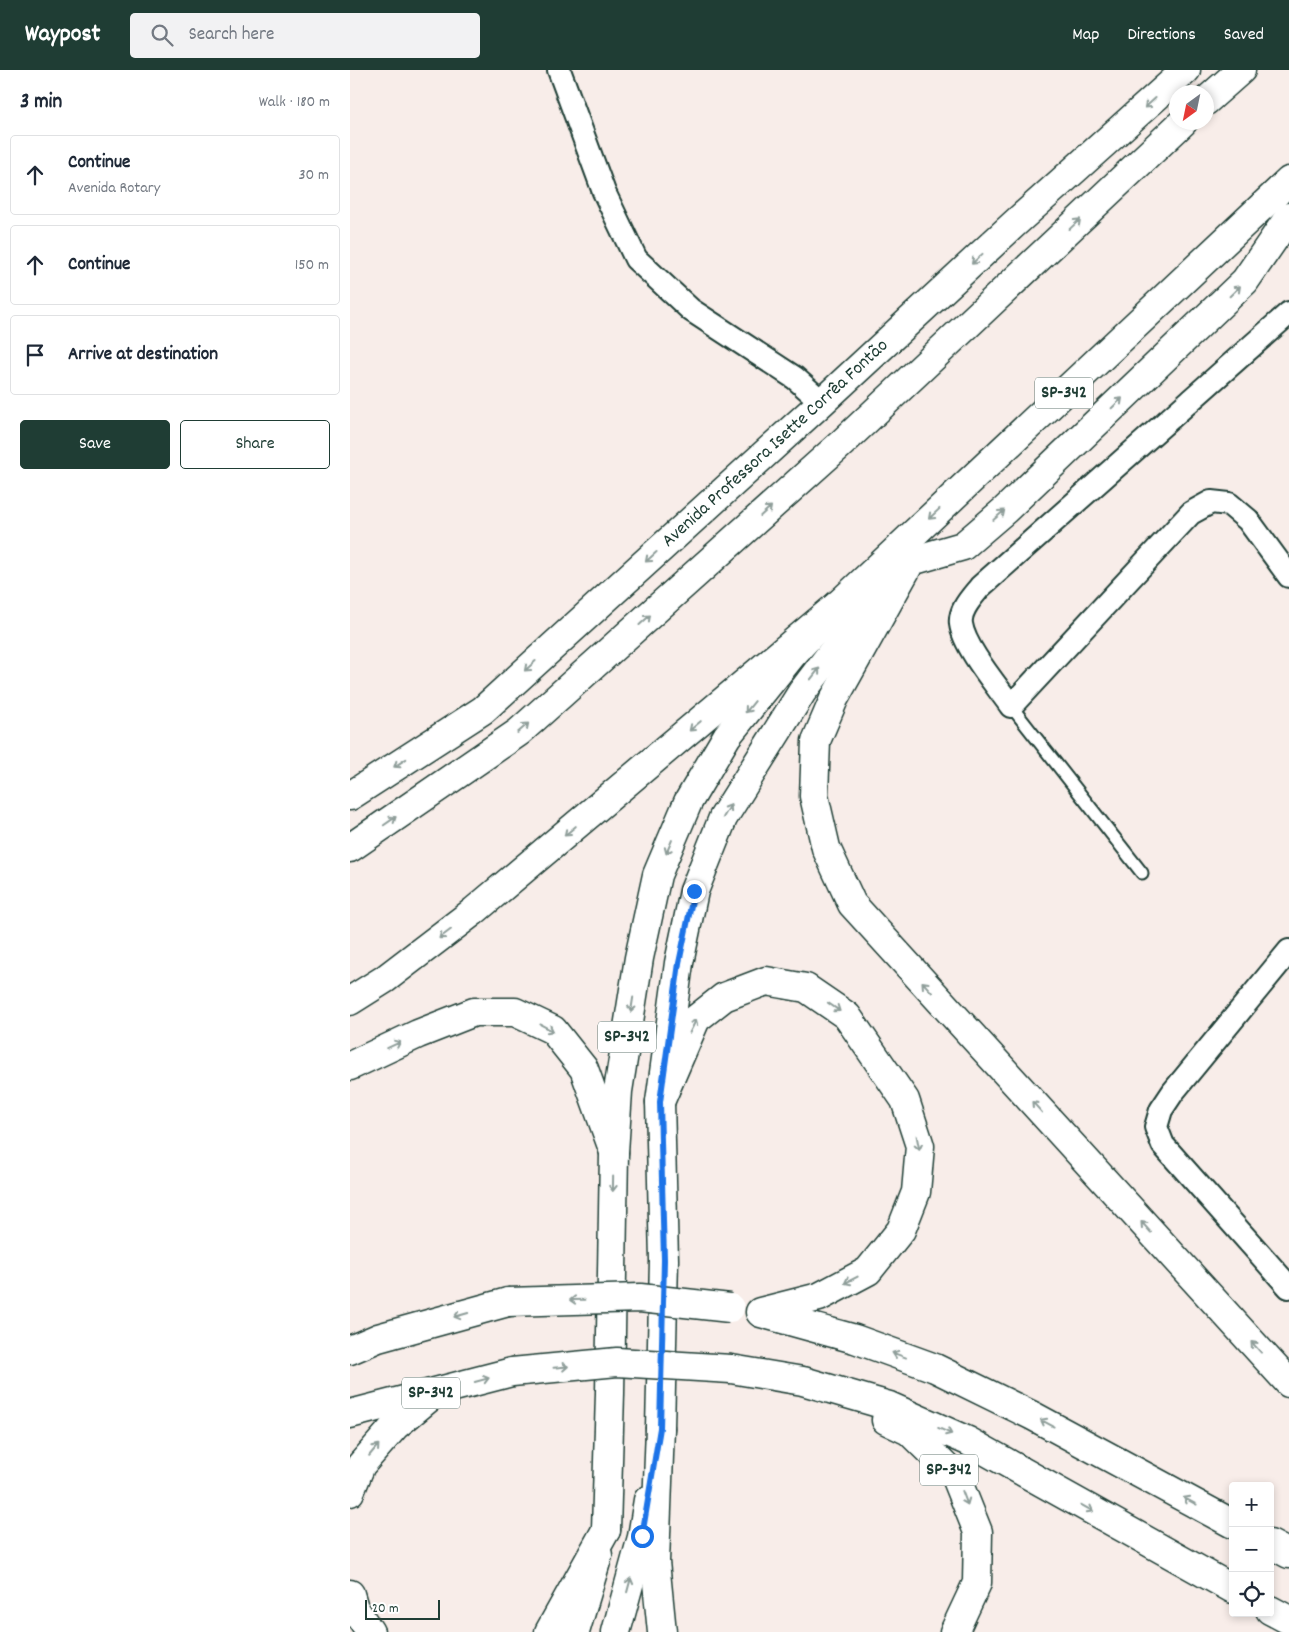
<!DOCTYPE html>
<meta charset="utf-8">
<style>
:root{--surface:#fff;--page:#f2f2f3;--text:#1f2937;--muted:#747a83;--line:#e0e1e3;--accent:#1f3d34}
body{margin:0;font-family:Dekko,sans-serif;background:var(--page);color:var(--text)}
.controls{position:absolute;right:15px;bottom:15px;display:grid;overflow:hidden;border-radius:5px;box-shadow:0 2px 8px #0003}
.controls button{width:45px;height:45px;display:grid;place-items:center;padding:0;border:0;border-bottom:1px solid var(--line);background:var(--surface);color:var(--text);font:25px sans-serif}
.compass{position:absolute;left:819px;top:15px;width:45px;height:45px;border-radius:50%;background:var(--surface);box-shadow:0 2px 8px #0003;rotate:213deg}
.scale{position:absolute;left:15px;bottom:12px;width:75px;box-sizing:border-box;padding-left:5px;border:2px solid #1f3d34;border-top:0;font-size:14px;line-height:18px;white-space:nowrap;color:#1f3d34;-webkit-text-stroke:4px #fff;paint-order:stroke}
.stop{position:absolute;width:15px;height:15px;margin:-11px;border:4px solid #1a73e8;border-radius:50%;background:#fff}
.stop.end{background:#1a73e8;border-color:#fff;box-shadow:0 1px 5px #0008}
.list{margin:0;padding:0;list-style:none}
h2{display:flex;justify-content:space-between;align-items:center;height:65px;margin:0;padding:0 20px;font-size:21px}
h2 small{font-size:16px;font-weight:400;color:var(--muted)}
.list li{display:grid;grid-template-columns:32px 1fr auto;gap:15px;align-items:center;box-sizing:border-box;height:80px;margin:0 10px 10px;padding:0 10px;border:1px solid var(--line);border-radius:5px}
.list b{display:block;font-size:19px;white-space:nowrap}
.list p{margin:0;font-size:16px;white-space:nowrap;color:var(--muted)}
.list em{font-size:16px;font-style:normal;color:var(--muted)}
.actions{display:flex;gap:10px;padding:15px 20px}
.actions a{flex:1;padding:11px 0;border:1px solid var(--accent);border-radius:5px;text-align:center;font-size:18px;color:var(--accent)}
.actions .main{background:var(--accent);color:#fff}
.icon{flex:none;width:28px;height:28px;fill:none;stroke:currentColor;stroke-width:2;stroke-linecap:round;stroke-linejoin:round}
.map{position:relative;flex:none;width:939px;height:1562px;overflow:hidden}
header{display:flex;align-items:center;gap:30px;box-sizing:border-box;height:70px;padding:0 25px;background:var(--accent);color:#fff}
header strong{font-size:24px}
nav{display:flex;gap:28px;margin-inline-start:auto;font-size:18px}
.search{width:350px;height:45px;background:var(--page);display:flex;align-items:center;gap:12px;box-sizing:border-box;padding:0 18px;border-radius:5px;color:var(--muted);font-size:19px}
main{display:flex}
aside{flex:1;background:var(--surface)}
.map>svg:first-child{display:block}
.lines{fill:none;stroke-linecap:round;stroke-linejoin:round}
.lane-casing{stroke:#1f3d34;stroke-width:15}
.street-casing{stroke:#1f3d34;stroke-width:26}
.secondary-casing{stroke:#1f3d34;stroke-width:31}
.primary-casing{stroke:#1f3d34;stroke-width:31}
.highway-casing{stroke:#1f3d34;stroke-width:31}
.lane{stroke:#fff;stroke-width:11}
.street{stroke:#fff;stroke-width:22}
.secondary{stroke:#fff;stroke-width:28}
.primary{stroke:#fff;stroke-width:28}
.highway{stroke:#fff;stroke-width:28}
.highway-bridge-casing{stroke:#1f3d34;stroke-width:31;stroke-linecap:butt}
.highway-bridge{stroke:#fff;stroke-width:28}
.oneway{stroke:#8f9e9a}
.route{stroke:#1a73e8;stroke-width:6}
.labels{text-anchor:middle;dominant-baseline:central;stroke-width:4.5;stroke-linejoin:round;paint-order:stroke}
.shield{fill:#fff;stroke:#627771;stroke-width:1}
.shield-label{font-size:18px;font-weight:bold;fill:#1f3d34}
.street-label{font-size:19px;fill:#1f3d34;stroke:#fff}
</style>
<header>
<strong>Waypost</strong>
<div class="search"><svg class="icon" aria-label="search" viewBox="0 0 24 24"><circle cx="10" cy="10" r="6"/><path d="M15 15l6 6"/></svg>Search here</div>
<nav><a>Map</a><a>Directions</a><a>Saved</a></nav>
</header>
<main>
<aside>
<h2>3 min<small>Walk · 180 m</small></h2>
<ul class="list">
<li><svg class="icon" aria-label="ahead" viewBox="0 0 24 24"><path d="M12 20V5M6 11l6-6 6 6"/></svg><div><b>Continue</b><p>Avenida Rotary</p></div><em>30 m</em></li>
<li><svg class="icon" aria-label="ahead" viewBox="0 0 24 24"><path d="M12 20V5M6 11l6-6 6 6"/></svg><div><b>Continue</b></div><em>150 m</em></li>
<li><svg class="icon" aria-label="arrive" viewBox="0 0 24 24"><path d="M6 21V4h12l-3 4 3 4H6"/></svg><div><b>Arrive at destination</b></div></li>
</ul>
<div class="actions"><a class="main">Save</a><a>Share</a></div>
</aside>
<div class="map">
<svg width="939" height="1562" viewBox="0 0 939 1562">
<rect width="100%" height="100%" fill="#f8ede9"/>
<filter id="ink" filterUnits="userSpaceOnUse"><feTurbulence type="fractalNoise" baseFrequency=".02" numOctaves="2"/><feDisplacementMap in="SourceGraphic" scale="10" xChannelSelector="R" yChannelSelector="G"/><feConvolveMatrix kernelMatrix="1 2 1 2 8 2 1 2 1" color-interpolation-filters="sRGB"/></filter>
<g filter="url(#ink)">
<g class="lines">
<g class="lane-casing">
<polyline id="lane" points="661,636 792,803"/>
</g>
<g class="street-casing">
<g id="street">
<polyline points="209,0 254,122 286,189 341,240 445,308 472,332"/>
<path d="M939,243l-309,274c-8,10 -21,23 -19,37 3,23 36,62 50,82l180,-193 20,-11 18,2 19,16 41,56"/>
<polyline points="939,881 823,1022 811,1040 806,1057 813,1075 939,1217"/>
</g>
</g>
<g class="secondary-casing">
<g id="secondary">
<polyline points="856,31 891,0"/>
<path id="s1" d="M0,726l133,-86 339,-308 191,-177 173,-155"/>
<polyline points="0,778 169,662 492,373 833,52"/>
<polyline points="225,1562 248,1485"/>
<polyline points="266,1562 292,1467 298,1430"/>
</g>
</g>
<g class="primary-casing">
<g id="primary">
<polyline points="561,491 613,476 655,440 895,211 939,147"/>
<polyline points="310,1358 314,1190 310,1032 329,893 344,821 373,748 452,622 499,560 544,511"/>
<polyline points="256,1460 260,1323 264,1082 268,1021 289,888 307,805 338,732 377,666 442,585 489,534 939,111"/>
</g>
</g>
<g class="highway-casing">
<g id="highway">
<polyline points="561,491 484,629 466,671 464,726 476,778 502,834 939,1313"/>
<polyline points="0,931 35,909 124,841 489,534"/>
<polyline points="0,996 68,964 124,942 165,942 203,960 234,999 264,1082"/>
<polyline points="310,1032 346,949 374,927 416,911 456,918 497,946 555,1030 570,1076 566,1122 551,1160 518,1201 469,1227 410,1242"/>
<polyline points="411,1243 505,1269 585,1298 683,1346 883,1454"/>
<polyline points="0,1280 28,1268 158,1232"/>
<polyline points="381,1299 453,1311 539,1336 618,1371 883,1519"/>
<polyline points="0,1344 162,1302"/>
<polyline points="536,1350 559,1361 606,1407 628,1462 627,1513 604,1562"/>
<polyline points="310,1358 305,1492 312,1562"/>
<polyline points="0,1422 11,1395 45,1356 80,1327"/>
<polyline points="920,1474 939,1484"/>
<polyline points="0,1524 4,1538 20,1562"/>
<polyline points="920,1540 939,1550"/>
<polyline points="199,1562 256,1460"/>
</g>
</g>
<use href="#lane" class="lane"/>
<use href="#street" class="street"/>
<use href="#secondary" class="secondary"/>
<use href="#primary" class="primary"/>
<use href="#highway" class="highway"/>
<g class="highway-bridge-casing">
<g id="highway-bridge">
<polyline points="158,1232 290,1228 380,1238"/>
<polyline points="162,1302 267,1292 381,1299"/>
</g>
</g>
<use href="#highway-bridge" class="highway-bridge"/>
</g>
<defs><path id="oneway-shaft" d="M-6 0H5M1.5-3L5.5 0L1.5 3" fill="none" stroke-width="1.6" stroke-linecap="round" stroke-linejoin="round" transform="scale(1.25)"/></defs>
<g class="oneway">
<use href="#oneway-shaft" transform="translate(800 33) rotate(138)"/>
<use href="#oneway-shaft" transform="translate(725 154) rotate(-43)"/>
<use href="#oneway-shaft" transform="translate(627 189) rotate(137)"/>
<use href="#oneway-shaft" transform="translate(885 221) rotate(-44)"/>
<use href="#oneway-shaft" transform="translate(767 333) rotate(-44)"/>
<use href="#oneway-shaft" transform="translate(416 441) rotate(-42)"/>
<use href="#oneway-shaft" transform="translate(584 444) rotate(137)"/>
<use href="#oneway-shaft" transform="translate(649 445) rotate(-41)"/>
<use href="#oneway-shaft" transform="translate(301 487) rotate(138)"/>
<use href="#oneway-shaft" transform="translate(295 550) rotate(-42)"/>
<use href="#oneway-shaft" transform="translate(180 596) rotate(138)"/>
<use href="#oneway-shaft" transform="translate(465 604) rotate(-52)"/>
<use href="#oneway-shaft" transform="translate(400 637) rotate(129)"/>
<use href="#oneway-shaft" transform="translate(345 656) rotate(140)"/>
<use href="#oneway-shaft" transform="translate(173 658) rotate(-41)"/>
<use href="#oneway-shaft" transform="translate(50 693) rotate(147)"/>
<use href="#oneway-shaft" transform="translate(377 741) rotate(-59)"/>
<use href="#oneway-shaft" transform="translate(40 751) rotate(-35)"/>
<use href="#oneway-shaft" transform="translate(220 761) rotate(140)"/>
<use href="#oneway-shaft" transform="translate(319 777) rotate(113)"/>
<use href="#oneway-shaft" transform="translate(95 864) rotate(143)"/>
<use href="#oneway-shaft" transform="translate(577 917) rotate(-132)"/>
<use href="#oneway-shaft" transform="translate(282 935) rotate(99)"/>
<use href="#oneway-shaft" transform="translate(484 937) rotate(35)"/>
<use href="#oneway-shaft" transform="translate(343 956) rotate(-63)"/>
<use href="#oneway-shaft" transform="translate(197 958) rotate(28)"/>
<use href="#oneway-shaft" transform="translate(44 975) rotate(-25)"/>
<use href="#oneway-shaft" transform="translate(687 1037) rotate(-132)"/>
<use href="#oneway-shaft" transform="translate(568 1073) rotate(79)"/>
<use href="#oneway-shaft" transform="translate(263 1114) rotate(91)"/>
<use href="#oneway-shaft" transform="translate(796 1157) rotate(-132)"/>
<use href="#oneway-shaft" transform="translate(501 1210) rotate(153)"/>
<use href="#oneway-shaft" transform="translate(227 1230) rotate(179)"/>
<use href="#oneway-shaft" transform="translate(111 1245) rotate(164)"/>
<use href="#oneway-shaft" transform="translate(906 1277) rotate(-132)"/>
<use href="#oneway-shaft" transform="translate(549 1285) rotate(-160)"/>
<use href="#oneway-shaft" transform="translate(211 1297) rotate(-5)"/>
<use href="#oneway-shaft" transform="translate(132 1310) rotate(-15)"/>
<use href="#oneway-shaft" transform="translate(697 1353) rotate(-152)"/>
<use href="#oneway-shaft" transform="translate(595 1361) rotate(24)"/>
<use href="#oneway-shaft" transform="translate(24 1380) rotate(-50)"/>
<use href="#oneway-shaft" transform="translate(615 1428) rotate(69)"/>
<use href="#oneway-shaft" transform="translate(840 1431) rotate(-152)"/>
<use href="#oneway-shaft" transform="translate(737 1438) rotate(29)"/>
<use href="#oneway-shaft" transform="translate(279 1515) rotate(-75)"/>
</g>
</g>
<g class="lines" filter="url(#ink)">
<polyline class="route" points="292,1466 310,1358 314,1190 310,1032 329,893 344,821"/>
</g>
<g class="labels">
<g class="shield">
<rect x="685" y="307.5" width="58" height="31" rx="4"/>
<rect x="248" y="951.5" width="58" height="31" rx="4"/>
<rect x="52" y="1307.5" width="58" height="31" rx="4"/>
<rect x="570" y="1384.5" width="58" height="31" rx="4"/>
</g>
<g class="shield-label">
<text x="714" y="323">SP-342</text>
<text x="277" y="967">SP-342</text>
<text x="81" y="1323">SP-342</text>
<text x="599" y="1400">SP-342</text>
</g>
<g class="street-label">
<text stroke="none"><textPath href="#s1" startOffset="554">Avenida Professora Isette Corrêa Fontão</textPath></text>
</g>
</g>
</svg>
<div class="controls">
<button>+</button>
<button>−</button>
<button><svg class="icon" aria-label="locate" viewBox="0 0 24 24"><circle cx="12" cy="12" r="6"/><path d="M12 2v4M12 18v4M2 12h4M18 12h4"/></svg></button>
</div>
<svg class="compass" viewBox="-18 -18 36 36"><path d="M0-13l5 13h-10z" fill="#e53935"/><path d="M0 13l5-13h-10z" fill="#747a83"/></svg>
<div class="scale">20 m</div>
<div class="stop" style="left:292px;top:1466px"></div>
<div class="stop end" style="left:344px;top:821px"></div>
</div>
</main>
